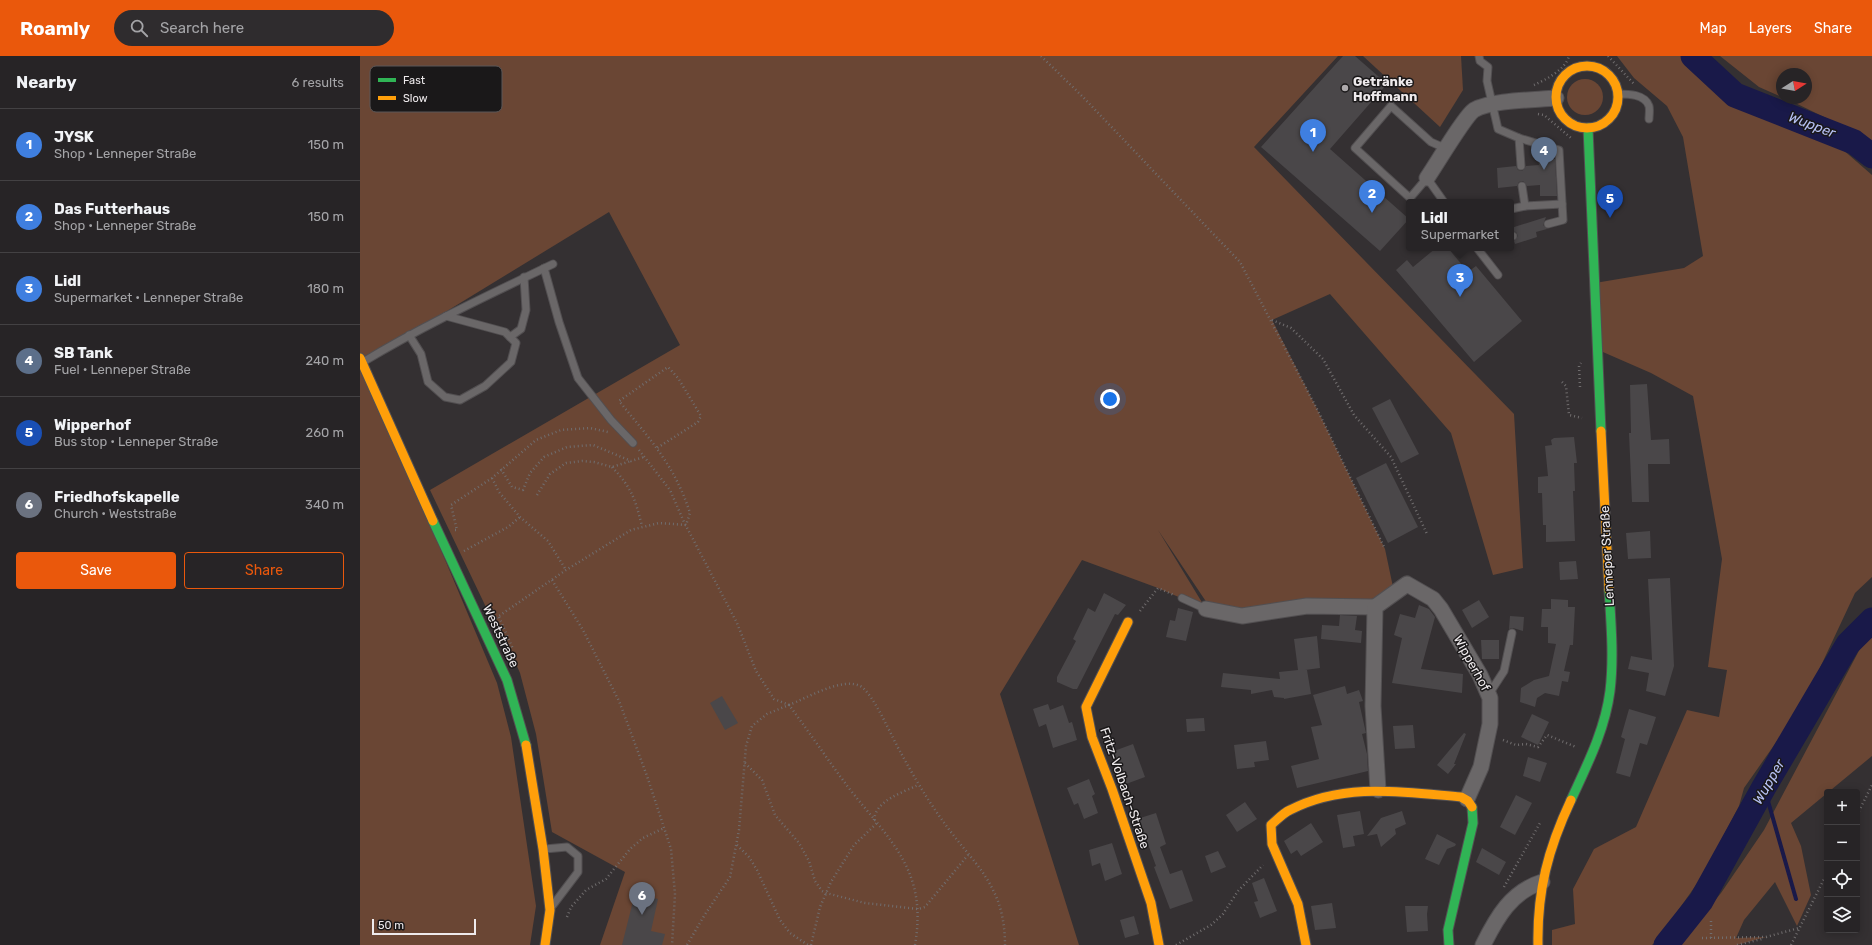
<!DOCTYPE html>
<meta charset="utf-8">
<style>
:root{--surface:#272426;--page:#2f2c2e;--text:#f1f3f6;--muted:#a4a4a7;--line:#434143;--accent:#ea580c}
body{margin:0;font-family:Rubik,sans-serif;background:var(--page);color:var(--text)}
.controls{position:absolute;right:12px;bottom:12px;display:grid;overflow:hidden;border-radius:4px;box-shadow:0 2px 10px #0003}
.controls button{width:36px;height:36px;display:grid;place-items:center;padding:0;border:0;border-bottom:1px solid var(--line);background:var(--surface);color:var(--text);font:20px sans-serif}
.compass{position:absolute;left:1416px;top:12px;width:36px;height:36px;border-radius:50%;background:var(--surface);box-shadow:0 2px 10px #0003;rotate:79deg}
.scale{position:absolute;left:12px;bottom:10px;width:104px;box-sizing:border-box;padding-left:4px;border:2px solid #eeeaec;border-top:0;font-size:11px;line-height:14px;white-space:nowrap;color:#eeeaec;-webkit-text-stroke:3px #1a1819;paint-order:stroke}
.you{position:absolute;left:750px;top:343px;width:14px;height:14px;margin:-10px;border:3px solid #fff;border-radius:50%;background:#1a73e8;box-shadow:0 0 0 6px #1a73e833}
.badge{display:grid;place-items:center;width:26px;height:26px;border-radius:50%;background:var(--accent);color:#fff;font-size:13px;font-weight:700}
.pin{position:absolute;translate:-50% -33px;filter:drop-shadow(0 1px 2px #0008)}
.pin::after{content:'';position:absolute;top:21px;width:14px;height:12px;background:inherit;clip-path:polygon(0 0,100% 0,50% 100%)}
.popup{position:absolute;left:1046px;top:143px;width:108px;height:52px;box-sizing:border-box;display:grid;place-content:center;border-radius:4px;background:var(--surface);filter:drop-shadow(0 1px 3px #0005);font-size:13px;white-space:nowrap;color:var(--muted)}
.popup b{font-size:15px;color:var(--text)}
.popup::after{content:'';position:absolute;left:50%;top:100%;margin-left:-8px;border:8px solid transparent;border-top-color:var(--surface)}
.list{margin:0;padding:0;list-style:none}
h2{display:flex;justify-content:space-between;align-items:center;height:52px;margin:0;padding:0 16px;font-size:17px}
h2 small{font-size:13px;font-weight:400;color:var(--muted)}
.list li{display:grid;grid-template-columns:26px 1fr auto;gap:12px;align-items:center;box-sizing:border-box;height:72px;padding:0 16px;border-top:1px solid var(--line)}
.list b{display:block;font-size:15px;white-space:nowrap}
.list p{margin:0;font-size:13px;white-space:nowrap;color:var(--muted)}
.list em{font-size:13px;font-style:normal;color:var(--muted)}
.actions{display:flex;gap:8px;padding:12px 16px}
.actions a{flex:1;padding:9px 0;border:1px solid var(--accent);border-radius:4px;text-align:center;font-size:14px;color:var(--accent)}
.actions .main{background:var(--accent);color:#fff}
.icon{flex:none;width:22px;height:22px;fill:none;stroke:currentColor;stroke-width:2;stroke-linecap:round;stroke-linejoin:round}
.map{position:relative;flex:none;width:1512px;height:889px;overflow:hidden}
header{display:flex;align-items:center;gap:24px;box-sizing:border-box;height:56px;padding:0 20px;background:var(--accent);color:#fff}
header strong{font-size:19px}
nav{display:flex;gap:22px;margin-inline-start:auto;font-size:14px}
.search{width:280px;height:36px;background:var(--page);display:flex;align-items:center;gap:10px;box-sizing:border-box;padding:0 14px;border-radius:22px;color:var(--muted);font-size:15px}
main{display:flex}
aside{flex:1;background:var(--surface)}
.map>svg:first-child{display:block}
.green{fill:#6a4634}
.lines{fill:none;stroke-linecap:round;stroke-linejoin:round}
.stream{stroke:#191949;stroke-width:4}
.river{stroke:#191949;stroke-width:25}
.building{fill:#4a4749}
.lane-casing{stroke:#524f51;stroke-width:9}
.street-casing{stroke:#524f51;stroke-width:17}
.fast-casing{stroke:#524f51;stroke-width:11}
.slow-casing{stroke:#524f51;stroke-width:11}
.path{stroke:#706d6e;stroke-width:2.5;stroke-dasharray:1 3;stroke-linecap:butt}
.lane{stroke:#6a6768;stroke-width:7}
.street{stroke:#6a6768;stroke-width:15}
.fast{stroke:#30b455;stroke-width:9}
.slow{stroke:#ff9f0a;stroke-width:9}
.poi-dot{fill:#ada9ab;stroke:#1a1819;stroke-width:1.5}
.labels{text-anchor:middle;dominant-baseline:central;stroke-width:3;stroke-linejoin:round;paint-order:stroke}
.poi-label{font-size:13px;font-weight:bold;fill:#eeeaec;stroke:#1a1819;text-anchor:start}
.street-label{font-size:13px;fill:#eeeaec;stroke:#1a1819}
.water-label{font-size:14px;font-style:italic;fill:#b6c0f4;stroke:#1a1819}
.key{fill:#1a1819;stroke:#5a5758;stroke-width:1}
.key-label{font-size:11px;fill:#eeeaec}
</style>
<header>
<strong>Roamly</strong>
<div class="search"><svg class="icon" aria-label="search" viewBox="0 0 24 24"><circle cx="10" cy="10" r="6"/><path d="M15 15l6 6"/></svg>Search here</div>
<nav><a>Map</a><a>Layers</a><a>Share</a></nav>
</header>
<main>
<aside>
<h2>Nearby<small>6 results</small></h2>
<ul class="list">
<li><span class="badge" style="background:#3f7fe0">1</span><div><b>JYSK</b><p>Shop · Lenneper Straße</p></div><em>150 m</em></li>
<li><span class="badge" style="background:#3f7fe0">2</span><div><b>Das Futterhaus</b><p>Shop · Lenneper Straße</p></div><em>150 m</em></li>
<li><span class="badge" style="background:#3f7fe0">3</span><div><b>Lidl</b><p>Supermarket · Lenneper Straße</p></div><em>180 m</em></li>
<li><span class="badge" style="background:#5c6f8a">4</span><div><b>SB Tank</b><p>Fuel · Lenneper Straße</p></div><em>240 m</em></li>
<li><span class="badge" style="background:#1a4fb4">5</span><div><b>Wipperhof</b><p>Bus stop · Lenneper Straße</p></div><em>260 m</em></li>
<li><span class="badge" style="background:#6b7280">6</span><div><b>Friedhofskapelle</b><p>Church · Weststraße</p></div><em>340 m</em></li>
</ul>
<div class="actions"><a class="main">Save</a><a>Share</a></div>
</aside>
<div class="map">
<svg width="1512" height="889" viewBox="0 0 1512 889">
<rect width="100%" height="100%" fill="#343032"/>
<g class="green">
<polygon points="0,0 978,0 894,91 1154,358 1163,512 1133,519 1091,377 970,238 912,264 958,355 1025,493 1033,531 1013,546 879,554 847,547 798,474 846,553 798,532 722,504 640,638 719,889 240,889 265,816 192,776 176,678 160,617 138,567 135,570 70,434 320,289 249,156 2,307 137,627 151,681 176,850 170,889 0,889"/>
<polygon points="1003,0 1101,0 1103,34 1080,71"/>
<polygon points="1257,0 1331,0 1341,12 1386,46 1451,66 1512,119 1512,521 1495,537 1443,648 1384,732 1379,750 1343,819 1298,883 1292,889 1192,889 1192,874 1215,868 1213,833 1234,793 1276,771 1327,654 1359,661 1367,614 1348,611 1362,503 1333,340 1291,317 1236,293 1235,227 1324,212 1343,200 1323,81 1307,50 1274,22"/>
<polygon points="1360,0 1512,0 1512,88 1501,79 1425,42 1446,42 1446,18 1422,18 1422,41 1399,31"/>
<circle cx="1225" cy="41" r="18"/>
<polygon points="1512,581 1512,700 1431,767 1441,790 1451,839 1437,870 1415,826 1384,864 1376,882 1406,881 1377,889 1319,889 1361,837 1404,774 1502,589"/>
</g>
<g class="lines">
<polyline class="stream" points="1404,731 1436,843"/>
<g class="river">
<polyline points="1333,0 1375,39 1494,86 1512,100"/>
<polyline points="1306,889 1341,845 1404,731 1488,588 1512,564"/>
</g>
</g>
<g class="building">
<polygon points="983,0 995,0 1027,28 970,93 1049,163 1020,195 901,91"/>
<polygon points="1195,103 1197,140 1180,140 1180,129 1167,130 1163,125 1159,126 1157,130 1138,132 1137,112 1156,110 1158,114 1162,115 1166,110 1179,109 1178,104"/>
<polygon points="1186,161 1183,169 1187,173 1176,176 1177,181 1155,188 1154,185 1158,180 1156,176 1151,175 1151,172"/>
<polygon points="1076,192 1088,192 1108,216 1116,210 1162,265 1114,306 1036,214 1047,204 1053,211"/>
<polygon points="1287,328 1291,384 1309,383 1310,408 1288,408 1289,446 1272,446 1269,377 1271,377 1270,329"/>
<polygon points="1030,343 1059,398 1041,407 1012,352"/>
<polygon points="1214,381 1217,407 1214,407 1215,435 1213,435 1215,485 1186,486 1186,469 1183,469 1182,437 1178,437 1178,421 1188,420 1185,390 1192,389 1191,384 1194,382"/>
<polygon points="1026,407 1058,471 1028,487 996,422"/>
<polygon points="1290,475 1291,502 1268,503 1266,477"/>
<polygon points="1216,505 1218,523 1200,524 1199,506"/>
<polygon points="1310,522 1314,610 1305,640 1286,635 1289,617 1268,613 1271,600 1292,604 1288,523"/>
<polygon points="744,537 766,549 758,559 755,558 717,633 713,633 697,626 697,621 716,585 713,583 728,552 735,556"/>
<polygon points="1191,543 1208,544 1208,551 1215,551 1213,589 1210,589 1204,615 1210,616 1208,626 1202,625 1199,640 1185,637 1177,642 1175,651 1160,646 1161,632 1174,624 1189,620 1196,588 1188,587 1188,571 1181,571 1182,553 1191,553"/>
<polygon points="1119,544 1129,561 1112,572 1102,554"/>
<polygon points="1059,549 1069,553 1075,561 1061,613 1103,618 1102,637 1032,627 1042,582 1034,579 1040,558 1055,562"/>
<polygon points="818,552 833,556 826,585 806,581 810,564 815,565"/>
<polygon points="980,559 997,560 995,574 1002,575 1001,587 961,583 962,569 979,570"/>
<polygon points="1150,560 1164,561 1163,575 1153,572 1149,573"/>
<polygon points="957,580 960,612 945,614 947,614 951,638 924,643 924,642 914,641 912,634 891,638 891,634 861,631 863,617 920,623 919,616 938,614 934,583"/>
<polygon points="1121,584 1139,584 1139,603 1122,603"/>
<polygon points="985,630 987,638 999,634 1003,645 999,646 1006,677 1002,678 1007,698 1008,715 937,732 931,710 959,703 951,671 962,669 953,639"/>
<polygon points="362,640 378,667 365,674 350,647"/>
<polygon points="688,648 690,654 703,649 709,667 712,666 717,684 693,692 686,668 679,671 673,653"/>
<polygon points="1269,653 1296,661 1287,689 1280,687 1270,721 1256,717 1265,683 1261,681"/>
<polygon points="1172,658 1189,666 1178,689 1161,681"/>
<polygon points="844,662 845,675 827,676 826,663"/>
<polygon points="1053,669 1055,692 1035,693 1033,670"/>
<polygon points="1104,677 1106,678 1094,708 1096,708 1088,718 1077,709"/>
<polygon points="906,685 909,704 894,706 895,711 877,713 874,689"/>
<polygon points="773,688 785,721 766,728 754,695"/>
<polygon points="1168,701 1187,707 1180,726 1163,720"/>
<polygon points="729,723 735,738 732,740 738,757 724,763 718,747 714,749 707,732"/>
<polygon points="1156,739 1172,747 1155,779 1140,771"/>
<polygon points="885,746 897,763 877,776 866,759"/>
<polygon points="1000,755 1004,778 993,780 995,790 983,792 977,759"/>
<polygon points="1042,755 1046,768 1035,773 1036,778 1021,791 1017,778 1007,780 1021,762"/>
<polygon points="796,757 806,788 800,791 810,818 822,814 833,845 810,853 794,811 796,810 784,777 782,778 777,763"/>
<polygon points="951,767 963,786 941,800 937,794 931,798 924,785"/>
<polygon points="1077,778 1096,788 1095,790 1087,793 1079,809 1065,803"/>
<polygon points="752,787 762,818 745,825 740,807 732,810 729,794"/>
<polygon points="1122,792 1146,806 1139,819 1116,806"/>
<polygon points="858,795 866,811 851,817 845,800"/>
<polygon points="904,822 917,855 900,862 894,846 898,845 892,827"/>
<polygon points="275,837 298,843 291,875 305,878 302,889 262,889"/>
<polygon points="972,847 976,872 955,874 951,850"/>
<polygon points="1045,850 1068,850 1067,858 1068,875 1047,876"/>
<polygon points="774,860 779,878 765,882 760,864"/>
</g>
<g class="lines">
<g class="lane-casing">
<g id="lane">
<polyline points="1119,0 1120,5 1128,11 1127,25 1138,73 1159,82 1161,110"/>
<path d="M1258,38c10,0 27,0 31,12 1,4 0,10 0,13"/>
<polyline points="1159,82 1199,94 1203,164 1188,168"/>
<polyline points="1084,146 1067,122 1050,142 995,92 1031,50 1071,86 1087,93"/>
<polyline points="1165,150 1202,148"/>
<polyline points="1151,153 1165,150 1162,130"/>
<polyline points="1151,180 1153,180"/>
<polyline points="1117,192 1138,219"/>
<polyline points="184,212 199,266 218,322 251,364 273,387"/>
<polyline points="49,279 61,298 68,326 85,341 100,344 125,330 151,306 156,287 145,276 86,260"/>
<polyline points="150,281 161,273 166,254 164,221"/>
<path d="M3,306c61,-37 126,-67 190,-98"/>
<polyline points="822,542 846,553"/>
<polyline points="1129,638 1144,615 1152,577"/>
<polyline points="185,793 207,791 218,800 218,816 193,849"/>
</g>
</g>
<g class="street-casing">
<g id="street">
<path d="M1067,122c9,-13 38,-62 47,-68 17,-10 61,-10 82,-12"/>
<polyline points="846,553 882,560 947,550 1015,551"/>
<polyline points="1018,734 1013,650 1015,551 1047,528 1073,543 1081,553 1120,619 1130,642 1130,668 1121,711 1107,743"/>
<path d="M1123,889c14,-28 28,-53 59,-63"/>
</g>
</g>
<g class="fast-casing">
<g id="fast">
<polyline points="1228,72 1241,375"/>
<polyline points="73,465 147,624 166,689"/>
<path d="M1211,744c16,-35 34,-70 39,-109 4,-33 1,-68 -1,-101"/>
<polyline points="1089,889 1088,874 1113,767 1112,751"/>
</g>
</g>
<g class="slow-casing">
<g id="slow">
<circle cx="1227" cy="41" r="31"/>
<polyline points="0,302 73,465"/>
<polyline points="1241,375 1249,534"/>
<polyline points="768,566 726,651 732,681 752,733 791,847 799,889"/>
<polyline points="166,689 183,793 190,854 185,889"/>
<path d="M946,889l-8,-41 -26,-60 -1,-19c6,-5 12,-12 19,-15 54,-28 113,-18 171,-13l7,4 4,6"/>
<path d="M1178,889c-1,-54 10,-96 33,-145"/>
</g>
</g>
<g class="path">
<polyline points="681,0 722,40 880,206 958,355 1025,493"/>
<polyline points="1248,0 1275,29"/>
<path d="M1174,29c13,-6 31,-15 35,-29"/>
<polyline points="1178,58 1184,59 1211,82"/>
<polyline points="912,264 931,272 963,303 994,359 1031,401 1067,478"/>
<polyline points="1202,326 1206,330 1209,359 1222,362"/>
<polyline points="1220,331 1219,310 1221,307"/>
<polyline points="279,394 310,434 324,466 377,567 396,615 414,643 429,649 407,658 392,670 386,690 379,774 370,821 344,860 327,889"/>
<path d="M252,411c20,21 23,32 30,59"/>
<polyline points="141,413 152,431 163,434 170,417 184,401 207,391 233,389 271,405 284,401"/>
<polyline points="132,422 139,436 160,461 188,485 206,514"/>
<polyline points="177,439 190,418 206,407 222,405 234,406 252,411 271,405"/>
<polyline points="95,474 97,474 91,449 132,422 176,384 201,374 230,372 248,376"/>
<polyline points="104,495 148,471 160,461"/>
<polyline points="192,524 223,574 259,645 287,720 311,793 315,838 312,889"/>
<polyline points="780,555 798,532 814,539"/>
<polyline points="139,561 153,593"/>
<path d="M136,562l70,-48 65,-40 28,-7 27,2 4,-12c-15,-47 -40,-74 -71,-112l49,-34 10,11 23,38 -3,6 -41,26"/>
<polyline points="1143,684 1156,689 1166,688 1178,691 1187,679 1216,691"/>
<polyline points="385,707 402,724 415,759 439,787 449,805 455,825 462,835 466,837 505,847 558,853 565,851 608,799"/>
<polyline points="1497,759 1512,729"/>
<path d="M514,764c2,-20 28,-27 44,-35"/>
<polyline points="377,789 389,801 397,814 420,864 430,877 448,889"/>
<polyline points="1144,831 1180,767"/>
<polyline points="207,861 211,851 219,842 226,834 246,823 270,793 283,782 304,772"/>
<polyline points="1351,865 1351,882"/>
<polyline points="1342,882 1406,881 1439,872"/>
<polyline points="451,889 460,851 471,826 494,789 517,767"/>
<path d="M555,889c13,-75 -25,-104 -67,-158 -20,-27 -39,-55 -59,-82 18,-7 53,-28 71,-19 13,6 33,54 41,67 14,26 29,51 47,75 15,21 35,40 46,64 8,16 11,35 11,53"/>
<polyline points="816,889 851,869 863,858 878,835 903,809"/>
<polyline points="1377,889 1402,883"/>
<polyline points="1431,889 1467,817"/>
</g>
<use href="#lane" class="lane"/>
<use href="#street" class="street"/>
<use href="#fast" class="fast"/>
<use href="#slow" class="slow"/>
</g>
<circle class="poi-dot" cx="985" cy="32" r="4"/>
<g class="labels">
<g class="poi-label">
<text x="993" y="25">Getränke<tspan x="993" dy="15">Hoffmann</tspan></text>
</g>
<g class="street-label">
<text transform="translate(1247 500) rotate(-93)">Lenneper Straße</text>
<text transform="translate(141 580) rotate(65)">Weststraße</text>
<text transform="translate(1112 607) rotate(61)">Wipperhof</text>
<text transform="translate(765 732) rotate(71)">Fritz-Volbach-Straße</text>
</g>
<g class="water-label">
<text transform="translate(1452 69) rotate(21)">Wupper</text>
<text transform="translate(1409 726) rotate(-60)">Wupper</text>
</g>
</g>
<rect x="10" y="10" width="132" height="46" rx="6" class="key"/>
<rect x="18" y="22" width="18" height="4" fill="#30b455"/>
<rect x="18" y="40" width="18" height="4" fill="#ff9f0a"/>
<g class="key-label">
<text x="43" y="28">Fast</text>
<text x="43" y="46">Slow</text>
</g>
</svg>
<div class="controls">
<button>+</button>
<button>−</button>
<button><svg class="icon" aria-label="locate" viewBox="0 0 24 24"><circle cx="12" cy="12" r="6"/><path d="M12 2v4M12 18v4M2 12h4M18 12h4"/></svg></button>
<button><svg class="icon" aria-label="layers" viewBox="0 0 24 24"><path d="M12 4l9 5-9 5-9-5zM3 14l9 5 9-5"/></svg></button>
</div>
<svg class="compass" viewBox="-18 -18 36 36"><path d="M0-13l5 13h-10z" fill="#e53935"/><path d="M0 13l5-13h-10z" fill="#a4a4a7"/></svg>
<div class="scale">50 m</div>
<div class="you"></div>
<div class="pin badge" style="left:953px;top:96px;background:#3f7fe0">1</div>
<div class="pin badge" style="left:1012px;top:157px;background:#3f7fe0">2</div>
<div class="pin badge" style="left:1100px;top:241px;background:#3f7fe0">3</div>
<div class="popup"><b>Lidl</b>Supermarket</div>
<div class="pin badge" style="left:1184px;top:114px;background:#5c6f8a">4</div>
<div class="pin badge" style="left:1250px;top:162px;background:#1a4fb4">5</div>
<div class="pin badge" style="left:282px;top:859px;background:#6b7280">6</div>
</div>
</main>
